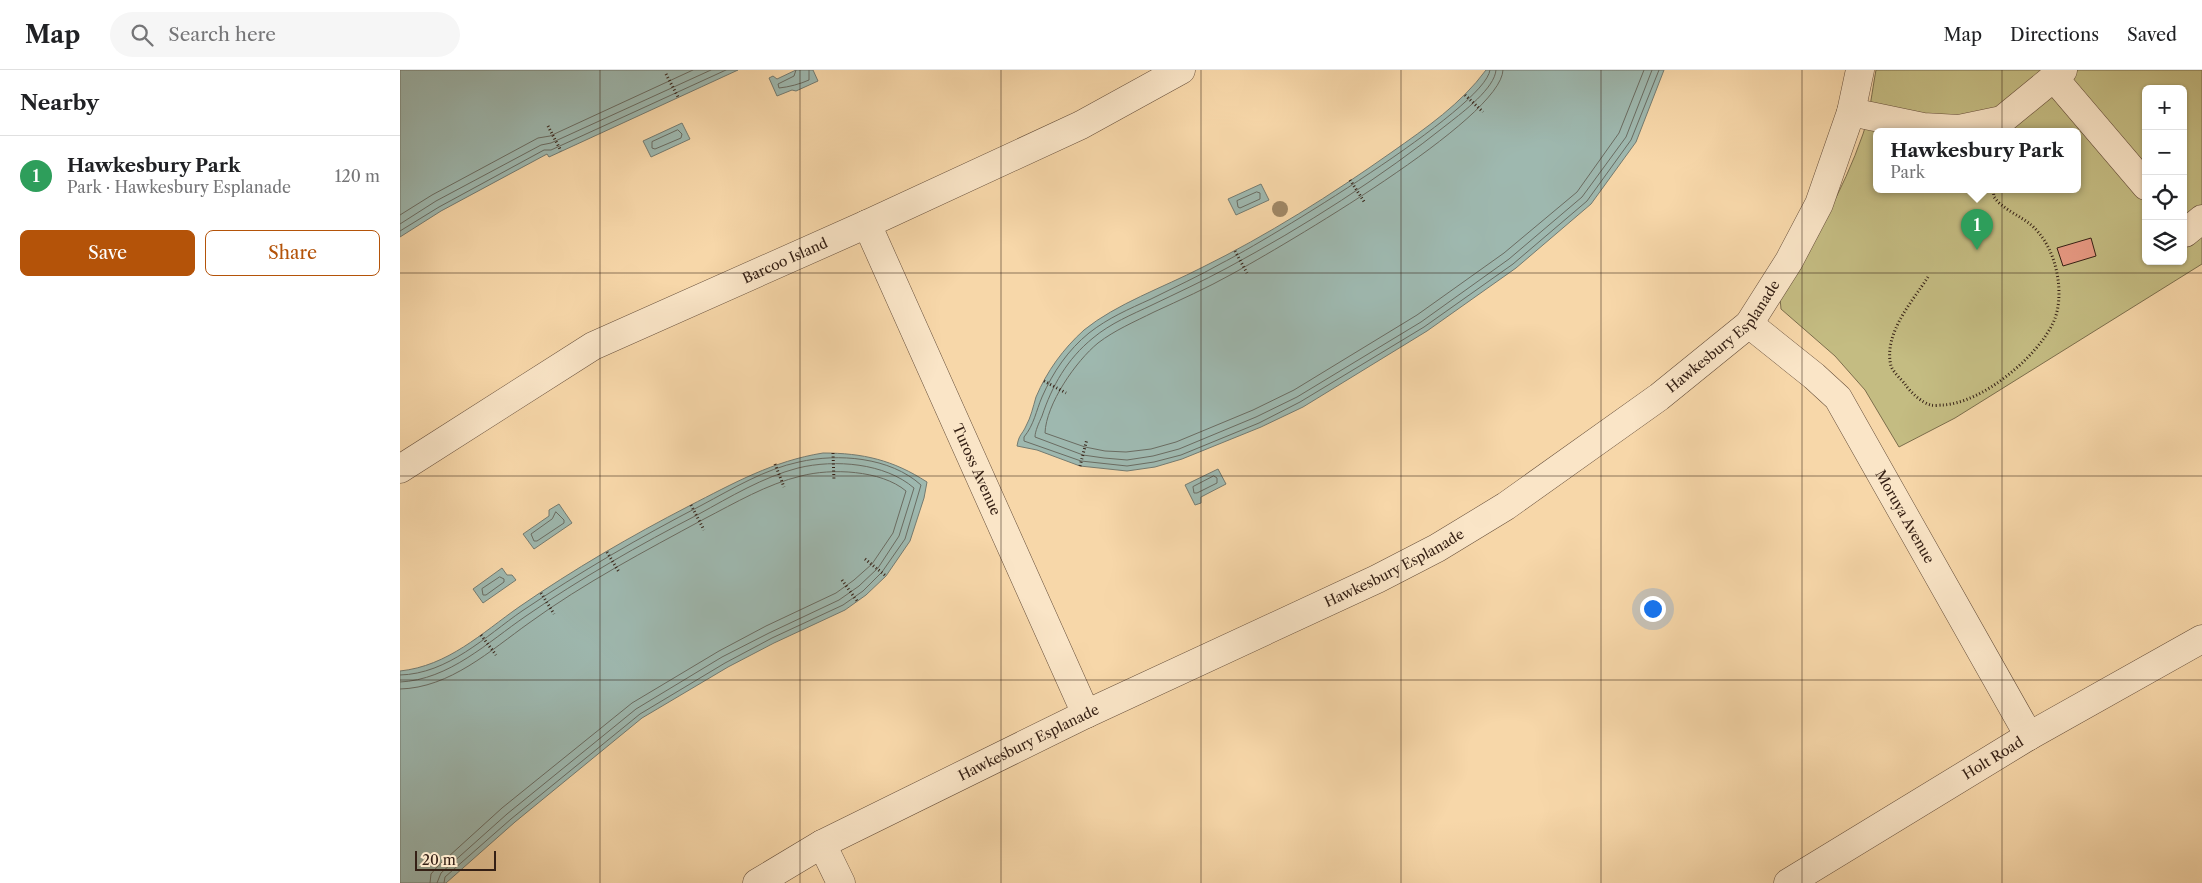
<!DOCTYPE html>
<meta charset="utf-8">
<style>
:root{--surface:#fff;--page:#f6f6f6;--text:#202124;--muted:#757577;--line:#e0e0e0;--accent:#b45309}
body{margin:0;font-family:"Libre Caslon Text",serif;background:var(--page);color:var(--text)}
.controls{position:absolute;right:15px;top:15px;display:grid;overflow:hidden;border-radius:8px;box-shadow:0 1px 4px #0004}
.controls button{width:45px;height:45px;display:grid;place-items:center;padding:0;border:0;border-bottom:1px solid var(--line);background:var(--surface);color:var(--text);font:25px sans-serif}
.scale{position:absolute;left:15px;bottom:12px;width:81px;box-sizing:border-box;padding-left:5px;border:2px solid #352015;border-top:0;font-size:14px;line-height:18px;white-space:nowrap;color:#352015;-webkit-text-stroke:4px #fae5c7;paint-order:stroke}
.you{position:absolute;left:1252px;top:538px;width:18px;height:18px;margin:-12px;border:4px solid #fff;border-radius:50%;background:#1a73e8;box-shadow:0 0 0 8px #1a73e833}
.badge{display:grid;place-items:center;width:32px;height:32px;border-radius:50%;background:var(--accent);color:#fff;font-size:16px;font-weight:700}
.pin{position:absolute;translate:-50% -41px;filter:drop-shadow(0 1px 2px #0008)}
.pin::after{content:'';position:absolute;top:26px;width:18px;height:15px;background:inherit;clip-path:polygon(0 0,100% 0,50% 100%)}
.popup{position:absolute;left:1473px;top:58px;width:208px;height:65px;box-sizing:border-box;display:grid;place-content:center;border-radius:8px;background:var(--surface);filter:drop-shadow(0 1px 4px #0005);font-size:16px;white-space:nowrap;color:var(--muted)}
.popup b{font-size:19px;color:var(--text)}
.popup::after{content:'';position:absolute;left:50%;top:100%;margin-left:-10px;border:10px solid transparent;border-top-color:var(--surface)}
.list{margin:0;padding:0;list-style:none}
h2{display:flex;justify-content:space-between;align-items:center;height:65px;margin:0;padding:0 20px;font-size:21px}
h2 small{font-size:16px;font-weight:400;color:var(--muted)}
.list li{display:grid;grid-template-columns:32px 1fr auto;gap:15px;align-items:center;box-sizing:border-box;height:80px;padding:0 20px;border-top:1px solid var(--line)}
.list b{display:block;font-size:19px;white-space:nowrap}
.list p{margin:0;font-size:16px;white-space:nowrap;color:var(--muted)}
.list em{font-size:16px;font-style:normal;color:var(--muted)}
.actions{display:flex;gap:10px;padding:15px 20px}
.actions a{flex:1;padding:11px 0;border:1px solid var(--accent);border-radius:8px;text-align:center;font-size:18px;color:var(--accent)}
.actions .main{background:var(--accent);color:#fff}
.icon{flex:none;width:28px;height:28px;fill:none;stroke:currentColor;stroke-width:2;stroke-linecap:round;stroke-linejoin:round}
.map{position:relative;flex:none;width:1802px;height:813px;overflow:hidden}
header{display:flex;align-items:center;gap:30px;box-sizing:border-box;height:70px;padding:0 25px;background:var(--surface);border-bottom:1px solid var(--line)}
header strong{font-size:24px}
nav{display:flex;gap:28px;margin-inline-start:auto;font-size:18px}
.search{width:350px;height:45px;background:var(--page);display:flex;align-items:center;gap:12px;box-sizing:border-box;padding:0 18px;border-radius:28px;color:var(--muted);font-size:19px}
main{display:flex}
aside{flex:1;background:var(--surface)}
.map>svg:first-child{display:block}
.green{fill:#c4bc82;stroke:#7c6e4c;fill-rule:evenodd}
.water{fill:#9eb8af;stroke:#747b71}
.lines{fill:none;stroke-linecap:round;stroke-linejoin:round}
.shore{stroke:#6a6c62;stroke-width:1}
.building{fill:#e89a84;stroke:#352015}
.minor-casing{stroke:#664e3a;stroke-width:29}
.path{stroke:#352015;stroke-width:3;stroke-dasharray:1 2.5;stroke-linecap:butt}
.minor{stroke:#fae5c7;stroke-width:28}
.tree{fill:#a08866}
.grid{fill:none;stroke:#352015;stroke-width:1;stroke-opacity:0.55}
.labels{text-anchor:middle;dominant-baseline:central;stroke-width:4;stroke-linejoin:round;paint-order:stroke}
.street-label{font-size:14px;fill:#352015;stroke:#fae5c7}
</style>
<header>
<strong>Map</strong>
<div class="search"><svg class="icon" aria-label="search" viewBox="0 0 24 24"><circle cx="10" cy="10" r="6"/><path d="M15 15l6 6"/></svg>Search here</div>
<nav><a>Map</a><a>Directions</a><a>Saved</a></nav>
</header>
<main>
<aside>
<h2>Nearby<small></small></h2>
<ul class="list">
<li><span class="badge" style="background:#2e9e5b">1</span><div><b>Hawkesbury Park</b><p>Park · Hawkesbury Esplanade</p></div><em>120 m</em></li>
</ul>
<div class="actions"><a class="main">Save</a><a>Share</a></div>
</aside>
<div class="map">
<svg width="1802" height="813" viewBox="0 0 1802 813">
<rect width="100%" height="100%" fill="#f7d7a9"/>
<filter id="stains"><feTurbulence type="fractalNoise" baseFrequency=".004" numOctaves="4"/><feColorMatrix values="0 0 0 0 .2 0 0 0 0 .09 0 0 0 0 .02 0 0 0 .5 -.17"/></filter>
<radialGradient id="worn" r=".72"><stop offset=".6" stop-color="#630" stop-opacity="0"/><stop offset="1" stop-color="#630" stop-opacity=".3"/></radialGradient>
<path class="green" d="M1476,0h326v194l-247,154 -56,29 -34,-57 -30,-34 -54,-47 -1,-11c31,-53 63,-106 83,-164 7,-20 9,-43 13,-64zM1746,19h37v172h-37zM1477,61h200v58h-200z"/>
<g class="water">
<polygon points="0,0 338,0 149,87 147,84 41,141 0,167"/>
<polygon points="396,0 413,0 418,11 396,21 392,20 377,26 369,8 373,6 377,9"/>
<path d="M1086,0h178l-28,72 -45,62 -75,64 -89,63 -124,76 -42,20 -79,32 -27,8 -28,4 -47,-5 -43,-16 -20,-4c2,-12 5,-11 9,-20 5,-9 7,-19 10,-29 11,-26 27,-48 48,-67 32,-26 80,-43 117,-62 67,-33 130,-73 191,-116 34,-24 69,-48 94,-82z"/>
<polygon points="282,53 290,69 251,87 243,71"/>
<polygon points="861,114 869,130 836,145 828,129"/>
<path d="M423,383c40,0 70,7 104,29l-3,16 -14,43 -24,35 -20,19 -21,15 -71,33 -46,24 -86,51 -127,104 -69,61h-46v-212c48,-5 82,-38 119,-64 55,-38 112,-71 170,-101 45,-23 84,-45 134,-53z"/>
<polygon points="818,399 826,414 801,427 801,433 795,435 785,415"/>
<polygon points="159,434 172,453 134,479 123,464 149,446 149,440"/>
<polygon points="102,498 107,505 112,505 116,510 83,533 73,519"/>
</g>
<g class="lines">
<g class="shore">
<path d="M396,0l-2,6 -16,8 1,4c10,-1 21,-4 30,-8v-10"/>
<path d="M1090,0c-4,38 -226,172 -268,193 -23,13 -47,24 -71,36 -22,10 -43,19 -62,34 -21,17 -36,39 -47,64 -6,14 -8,28 -18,40v4l57,20 46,5 27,-4 27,-7 78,-32 41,-21 124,-75 89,-63 74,-63 44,-61 28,-70"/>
<path d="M1096,0c-1,18 -33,42 -47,53 -69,55 -144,103 -222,145 -24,13 -50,25 -75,37 -21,10 -41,18 -59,33 -26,21 -41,48 -51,78 -3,7 -7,15 -7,21l48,18 21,3 23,2 26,-4 26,-7 77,-32 41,-20 124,-75 88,-63 73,-62 44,-60 26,-67"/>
<path d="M1103,0c-1,49 -224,178 -271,204 -25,14 -52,26 -78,38 -20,10 -39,18 -56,31 -22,18 -52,61 -53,90l40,14 20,4 21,1 25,-3 25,-7 77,-32 41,-20 123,-75 87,-62 73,-61 42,-59 25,-63"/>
<polygon points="278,60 282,64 281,68 255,79 252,78 252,72"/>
<polygon points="857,122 860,123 860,129 840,138 838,137 837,131"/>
<polyline points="0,145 32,125 138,68 150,66 293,0"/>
<polyline points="0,154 36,131 141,75 151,73 311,0"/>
<polyline points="0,161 39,137 144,80 151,80 326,0"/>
<polygon points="814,406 817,408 817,413 797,423 794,423 793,417"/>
<polygon points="156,442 164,450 164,453 137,471 134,471 131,464 152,449"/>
<polygon points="100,507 104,509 104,512 86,525 83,525 82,519"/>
<path d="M0,605c48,-1 86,-39 122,-64 58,-39 118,-74 180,-106 30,-16 63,-36 97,-43 39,-9 91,-5 122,23l-16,54 -23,33 -19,19 -20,14 -71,33 -47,25 -85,51 -129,105 -66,58 -1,6"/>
<path d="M0,612c49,-2 88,-40 126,-66 55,-38 113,-71 173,-102 31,-17 64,-37 99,-46 37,-9 87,-5 116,20l-15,48 -21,32 -19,18 -20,14 -70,33 -47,24 -86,52 -129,105 -66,59 -4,10"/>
<path d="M0,619c50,-1 91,-39 129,-66 55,-40 116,-72 175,-104 31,-16 63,-35 97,-43 30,-8 80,-6 105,15l-13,42 -21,31 -18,16 -18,13 -70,33 -47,25 -87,52 -130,105 -65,59 -6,7 -1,9"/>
</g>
</g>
<polygon class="building" points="1691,168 1696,186 1663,196 1657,178"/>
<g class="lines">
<g class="minor-casing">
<g id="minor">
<polyline points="1654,8 1746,116"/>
<polyline points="1451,42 1523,57 1559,59 1602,50 1663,0"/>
<path id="s1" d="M467,154l219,490"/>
<polyline points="1783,161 1785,163 1802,149"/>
<path id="s2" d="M1349,254l65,52 24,22 191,338"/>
<path id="s3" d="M0,399l193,-123 274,-122 214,-99 100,-55"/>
<polyline points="422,774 441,813"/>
<path id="s4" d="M357,813l65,-39 264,-130 291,-135 60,-31 69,-42 153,-109 90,-73 40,-63 30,-57 32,-92 9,-42"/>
<path id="s5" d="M1388,813l241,-147 173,-97"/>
</g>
</g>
<g class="path">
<polyline points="266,4 278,27"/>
<polyline points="1065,25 1083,42"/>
<polyline points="148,56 161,81"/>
<polyline points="950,110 965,133"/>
<polyline points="835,181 847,203"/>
<path d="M1528,207c-16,25 -45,57 -37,89 2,6 10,13 14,18 5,8 17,19 26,21 3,1 9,0 12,0 39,-2 95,-48 111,-84 10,-24 4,-60 -10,-81 -14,-22 -28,-22 -46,-38l-4,-5 -1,-8"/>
<polyline points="644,311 666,323"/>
<polyline points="433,383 434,411"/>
<polyline points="375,394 384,417"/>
<polyline points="680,396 687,369"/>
<polyline points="291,435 304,460"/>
<polyline points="207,482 219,502"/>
<polyline points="465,489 486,506"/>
<polyline points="442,510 457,531"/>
<polyline points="141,523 154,544"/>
<polyline points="81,565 96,585"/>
</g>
<use href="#minor" class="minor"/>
</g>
<circle class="tree" cx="880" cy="139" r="8"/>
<path class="grid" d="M200,0v813M400,0v813M601,0v813M801,0v813M1001,0v813M1201,0v813M1402,0v813M1602,0v813M0,203h1802M0,406h1802M0,610h1802"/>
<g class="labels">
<g class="street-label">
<text stroke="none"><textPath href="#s3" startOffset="439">Barcoo Island</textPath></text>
<text stroke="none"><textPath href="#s4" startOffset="1116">Hawkesbury Esplanade</textPath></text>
<text stroke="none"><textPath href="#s1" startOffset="269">Tuross Avenue</textPath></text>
<text stroke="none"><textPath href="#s2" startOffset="252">Moruya Avenue</textPath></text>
<text stroke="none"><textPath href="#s4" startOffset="711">Hawkesbury Esplanade</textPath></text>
<text stroke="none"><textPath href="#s4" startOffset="306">Hawkesbury Esplanade</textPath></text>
<text stroke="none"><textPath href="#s5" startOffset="240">Holt Road</textPath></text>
</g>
</g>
<rect width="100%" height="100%" filter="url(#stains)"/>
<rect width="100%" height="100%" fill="url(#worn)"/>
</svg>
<div class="controls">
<button>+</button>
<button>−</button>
<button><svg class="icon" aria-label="locate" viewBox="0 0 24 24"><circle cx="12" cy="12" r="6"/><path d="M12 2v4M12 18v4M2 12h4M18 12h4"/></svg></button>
<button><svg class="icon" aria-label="layers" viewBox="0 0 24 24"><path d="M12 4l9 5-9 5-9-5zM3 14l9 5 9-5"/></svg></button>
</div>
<div class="scale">20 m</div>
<div class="you"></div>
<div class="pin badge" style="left:1577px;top:180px;background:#2e9e5b">1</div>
<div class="popup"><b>Hawkesbury Park</b>Park</div>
</div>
</main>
